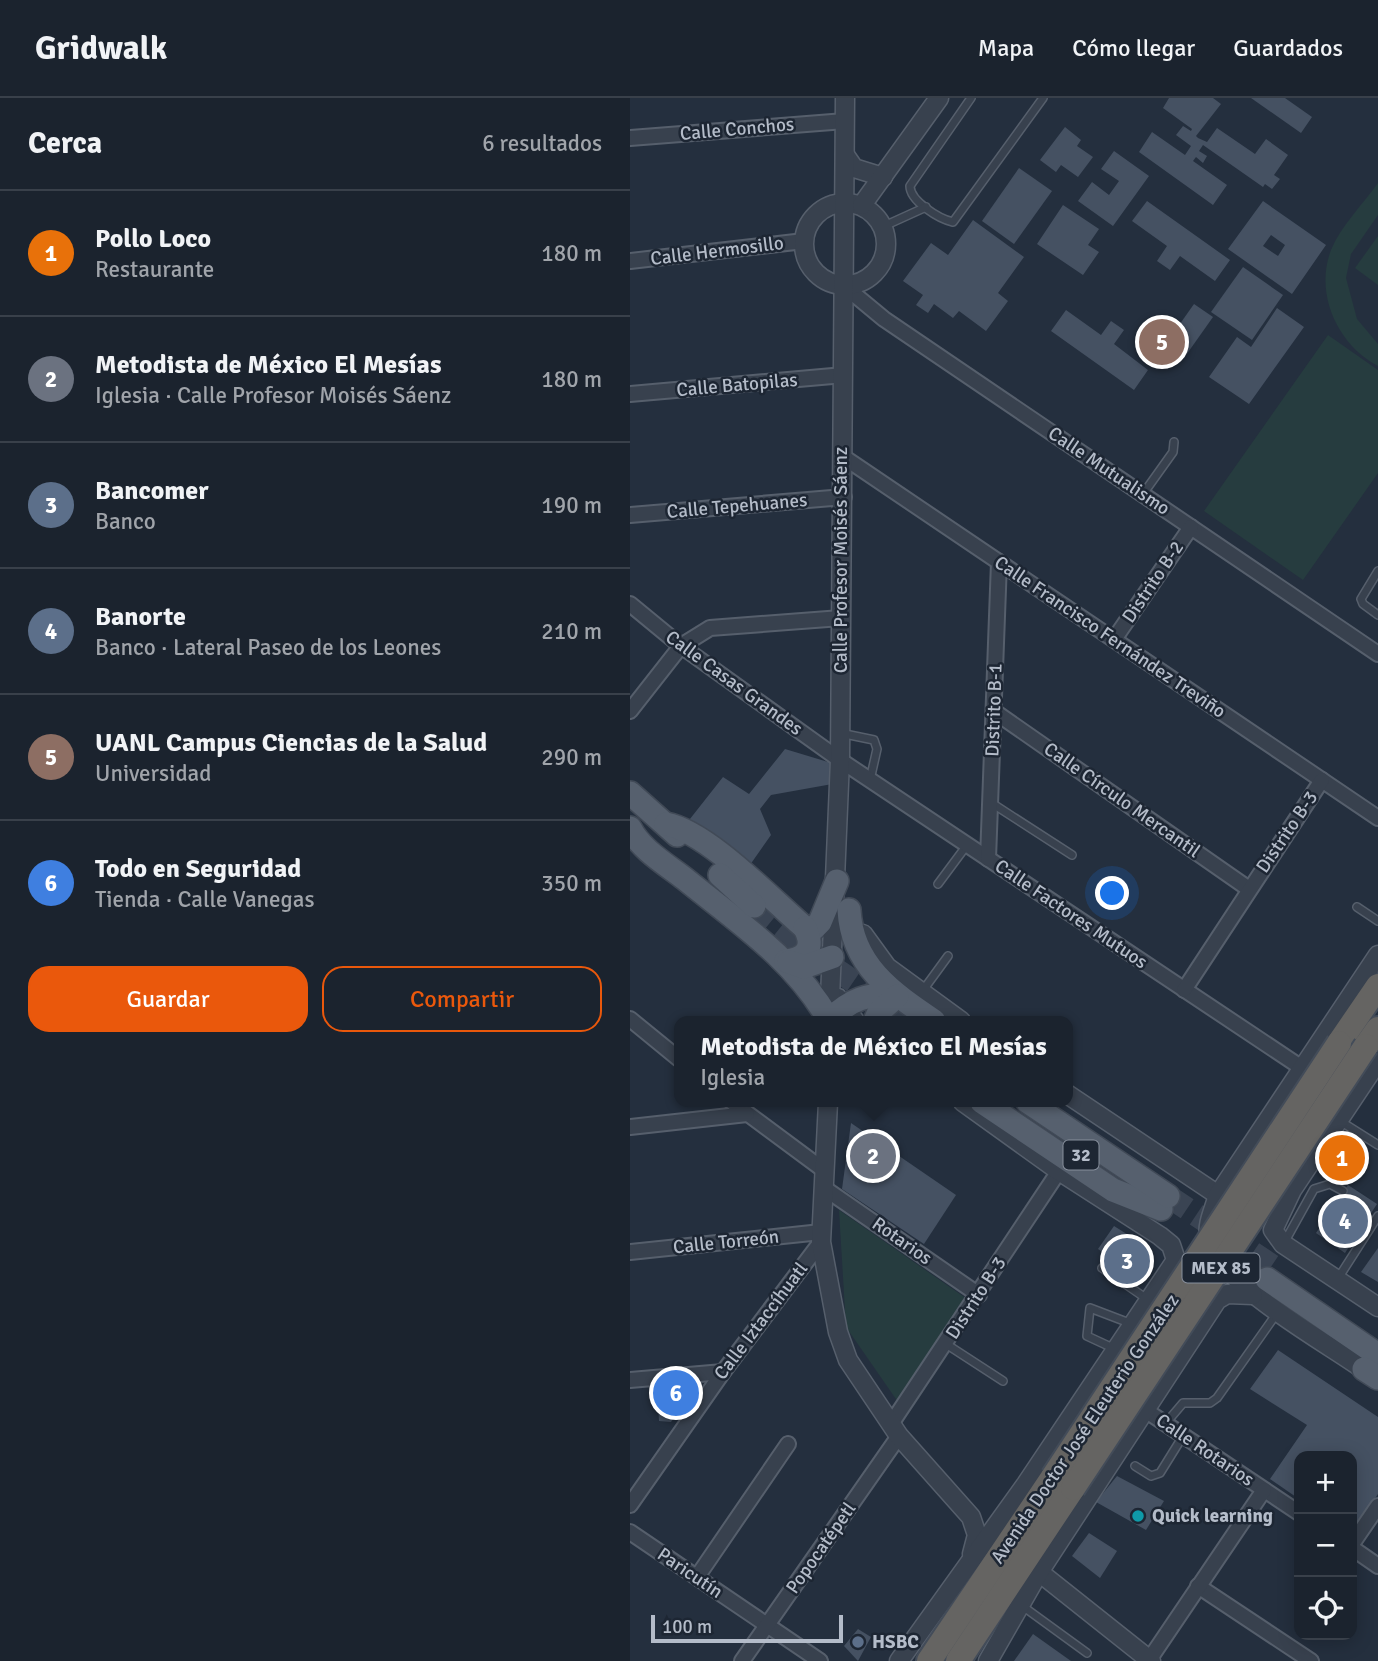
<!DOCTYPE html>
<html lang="es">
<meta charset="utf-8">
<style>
:root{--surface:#1b232e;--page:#242b36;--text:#f1f3f6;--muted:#a0a4aa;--line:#39404a;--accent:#ea580c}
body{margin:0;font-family:Signika,sans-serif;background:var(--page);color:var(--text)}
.controls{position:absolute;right:21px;bottom:21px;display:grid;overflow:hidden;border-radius:14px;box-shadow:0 4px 18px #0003}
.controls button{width:63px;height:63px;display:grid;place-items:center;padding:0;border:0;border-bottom:2px solid var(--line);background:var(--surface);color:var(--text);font:35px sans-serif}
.scale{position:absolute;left:21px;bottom:18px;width:192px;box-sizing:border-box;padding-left:7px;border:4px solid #b4bcc9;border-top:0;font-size:19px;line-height:24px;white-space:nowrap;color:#b4bcc9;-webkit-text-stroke:5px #1d2633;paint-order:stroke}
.you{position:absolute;left:483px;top:796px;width:24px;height:24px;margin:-18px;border:5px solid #fff;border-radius:50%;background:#1a73e8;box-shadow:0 0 0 10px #1a73e833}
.badge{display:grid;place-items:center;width:46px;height:46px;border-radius:50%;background:var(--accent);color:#fff;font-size:23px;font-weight:700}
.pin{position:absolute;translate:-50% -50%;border:4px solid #fff;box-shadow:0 2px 7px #0006}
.popup{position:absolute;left:44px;top:918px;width:399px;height:91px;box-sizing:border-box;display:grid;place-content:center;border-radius:14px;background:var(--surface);filter:drop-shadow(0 2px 5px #0005);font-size:23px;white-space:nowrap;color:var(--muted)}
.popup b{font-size:26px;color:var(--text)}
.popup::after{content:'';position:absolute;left:50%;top:100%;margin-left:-14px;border:14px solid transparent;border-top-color:var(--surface)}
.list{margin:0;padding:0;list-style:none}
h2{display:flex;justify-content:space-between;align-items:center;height:91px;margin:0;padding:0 28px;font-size:30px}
h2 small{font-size:23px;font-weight:400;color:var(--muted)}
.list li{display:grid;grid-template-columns:46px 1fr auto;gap:21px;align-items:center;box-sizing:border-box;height:126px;padding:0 28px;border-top:2px solid var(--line)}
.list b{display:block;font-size:26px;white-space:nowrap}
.list p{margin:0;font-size:23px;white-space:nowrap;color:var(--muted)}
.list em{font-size:23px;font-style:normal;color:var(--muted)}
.actions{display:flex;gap:14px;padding:21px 28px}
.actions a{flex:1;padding:16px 0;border:2px solid var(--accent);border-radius:21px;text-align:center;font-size:24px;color:var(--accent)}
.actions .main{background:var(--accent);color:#fff}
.icon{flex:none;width:38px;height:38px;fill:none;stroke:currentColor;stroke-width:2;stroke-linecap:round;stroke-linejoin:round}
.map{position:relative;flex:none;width:748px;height:1563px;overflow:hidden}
header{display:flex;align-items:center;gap:42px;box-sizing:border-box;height:98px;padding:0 35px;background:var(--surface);border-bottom:2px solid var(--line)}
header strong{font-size:33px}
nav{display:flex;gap:38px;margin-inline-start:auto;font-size:24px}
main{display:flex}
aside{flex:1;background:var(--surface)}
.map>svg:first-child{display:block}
.green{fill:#263c3f}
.building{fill:#455162;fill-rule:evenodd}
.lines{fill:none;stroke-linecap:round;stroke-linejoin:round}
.primary-tunnel{stroke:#3a4453;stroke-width:23;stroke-dasharray:23 11;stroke-linecap:butt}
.service-casing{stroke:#565f6c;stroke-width:10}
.minor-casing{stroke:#565f6c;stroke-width:18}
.tertiary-casing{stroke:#565f6c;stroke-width:21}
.primary-casing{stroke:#414a57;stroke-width:26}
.trunk-casing{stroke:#434c59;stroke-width:28}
.service{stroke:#38414e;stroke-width:7}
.minor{stroke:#38414e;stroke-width:14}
.tertiary{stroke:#38414e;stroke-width:18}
.primary{stroke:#56606e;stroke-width:23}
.trunk{stroke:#656462;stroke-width:24}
.trunk-bridge-casing{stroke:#434c59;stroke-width:28;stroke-linecap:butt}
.trunk-bridge{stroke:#656462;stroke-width:24}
.culture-dot{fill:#0f9aa8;stroke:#1d2633;stroke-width:2.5}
.service-dot{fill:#5c6f8a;stroke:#1d2633;stroke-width:2.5}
.labels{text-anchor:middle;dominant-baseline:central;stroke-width:5;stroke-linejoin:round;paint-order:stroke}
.shield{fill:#1d2633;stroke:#878f9c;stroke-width:2}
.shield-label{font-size:18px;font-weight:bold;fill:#b4bcc9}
.street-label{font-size:19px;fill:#b4bcc9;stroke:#1d2633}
.poi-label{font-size:19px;font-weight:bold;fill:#b4bcc9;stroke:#1d2633;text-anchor:start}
</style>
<header>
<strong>Gridwalk</strong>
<nav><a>Mapa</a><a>Cómo llegar</a><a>Guardados</a></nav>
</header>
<main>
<aside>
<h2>Cerca<small>6 resultados</small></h2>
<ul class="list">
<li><span class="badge" style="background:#e8710a">1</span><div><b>Pollo Loco</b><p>Restaurante</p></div><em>180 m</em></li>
<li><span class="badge" style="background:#6b7280">2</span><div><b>Metodista de México El Mesías</b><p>Iglesia · Calle Profesor Moisés Sáenz</p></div><em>180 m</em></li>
<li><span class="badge" style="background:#5c6f8a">3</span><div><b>Bancomer</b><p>Banco</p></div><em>190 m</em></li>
<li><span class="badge" style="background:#5c6f8a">4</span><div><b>Banorte</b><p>Banco · Lateral Paseo de los Leones</p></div><em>210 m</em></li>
<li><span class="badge" style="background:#8d6e63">5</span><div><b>UANL Campus Ciencias de la Salud</b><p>Universidad</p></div><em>290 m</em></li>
<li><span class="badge" style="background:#3f7fe0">6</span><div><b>Todo en Seguridad</b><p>Tienda · Calle Vanegas</p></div><em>350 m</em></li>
</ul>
<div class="actions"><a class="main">Guardar</a><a>Compartir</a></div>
</aside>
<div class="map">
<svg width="748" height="1563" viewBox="0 0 748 1563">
<rect width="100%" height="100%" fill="#242f3e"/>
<g class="green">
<path d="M748,85v32l-27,39 -5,24 11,41 21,25v22c-40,-21 -64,-72 -47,-116 10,-24 32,-46 47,-67z"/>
<polygon points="748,138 748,187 725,170"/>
<polygon points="698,237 748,272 748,375 673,482 574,413"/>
<polygon points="209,1112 337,1201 268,1304 216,1229"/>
</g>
<g class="building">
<polygon points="539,0 583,0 591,6 566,38 568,40 577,44 587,30 625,56 636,41 658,57 644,77 650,81 642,91 635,86 633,89 573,47 569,53 577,58 573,65 566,59 563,63 597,87 583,107 509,54 522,34 555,57 561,48 546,37 553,28 561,33 562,31 533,10"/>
<polygon points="621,0 655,0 682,19 671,35"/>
<polygon points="435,29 451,42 447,48 463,59 448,79 431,67 426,74 410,62"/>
<polygon points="484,53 519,78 483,128 448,103 462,84 479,97 489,83 471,71"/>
<polygon points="389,70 422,93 384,146 352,123"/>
<polygon points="517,103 600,162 585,183 550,158 540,172 527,163 537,148 502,123"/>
<path d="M633,103l63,44 -34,49 -64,-45zM641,137l14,10 -7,11 -15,-10z"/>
<polygon points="433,107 469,131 458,147 469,154 453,177 407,146"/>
<polygon points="343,122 394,159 368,195 378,203 356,233 329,213 323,220 304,206 298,215 286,207 293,197 273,183 301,145 318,157"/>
<polygon points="613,169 653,197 622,242 581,214"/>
<polygon points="564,206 583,219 554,260 535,247"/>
<polygon points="647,210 674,229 619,306 579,279 607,239 621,249"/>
<polygon points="436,212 471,237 481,223 494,232 484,246 518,272 504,292 421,233"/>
<polygon points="155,651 208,667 208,685 141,697 130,711 141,737 115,774 56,726 93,679 119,696"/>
<polygon points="221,1025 326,1097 294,1146 212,1091"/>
<polygon points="718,1087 747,1106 715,1155 686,1135"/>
<polygon points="484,1128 519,1150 502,1175 468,1151"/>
<polygon points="748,1150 748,1184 731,1174"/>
<polygon points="648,1252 748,1319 748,1396 725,1431 722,1431 722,1358 669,1358 669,1401 640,1381 677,1327 620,1291"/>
<polygon points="57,1287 62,1294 41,1324 29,1323 27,1289"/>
<polygon points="487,1378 534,1403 516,1432 466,1404"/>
<polygon points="459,1435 487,1453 470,1480 442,1458"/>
<polygon points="228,1531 241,1539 228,1563 214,1548"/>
<polygon points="403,1536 441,1563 384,1563"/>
</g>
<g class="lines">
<g class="primary-tunnel">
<polyline points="124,808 185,857 281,923"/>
<polyline points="538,1098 644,1169"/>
</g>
<g class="service-casing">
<g id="service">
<path d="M341,0l-61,88c0,15 29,33 43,36l90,-124"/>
<polyline points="252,129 296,109"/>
<polyline points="513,396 543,354 544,344"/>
<polyline points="748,473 731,501 733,506 748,517"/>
<polyline points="210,635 244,642 247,651 240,682"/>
<polyline points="360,704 442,757"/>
<polyline points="308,786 337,747"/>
<polyline points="727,809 748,823"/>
<polyline points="291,895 318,858"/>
<polyline points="710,1023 748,1047"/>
<polyline points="654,1145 684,1091 700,1086 713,1093"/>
<polyline points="472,1170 517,1201"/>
<polyline points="707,1182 748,1118"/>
<polyline points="316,1246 373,1283"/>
<polyline points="485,1251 457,1238 460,1210 502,1226"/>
<polyline points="536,1325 553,1305 580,1305 587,1300 647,1215"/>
<polyline points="505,1368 521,1378 530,1375 553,1338"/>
<polyline points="391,1507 457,1555"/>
</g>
</g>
<g class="minor-casing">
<g id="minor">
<polyline points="0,40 215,23"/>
<polyline points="0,163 174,143"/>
<polyline points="213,187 254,221 748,556"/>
<polyline points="0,296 214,277"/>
<polyline points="212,358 748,720"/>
<polyline points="0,417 214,399"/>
<polyline points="0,506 51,548 210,662 672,970"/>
<polyline points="485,540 561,429"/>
<polyline points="0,613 51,548 80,530 211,520"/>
<polyline points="365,614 619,791"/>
<polyline points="358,761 369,464"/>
<polyline points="554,892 692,682"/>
<polyline points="0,921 49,961"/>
<polyline points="102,1004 195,1073"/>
<polyline points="0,1029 117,1016"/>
<polyline points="194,1090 349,1197"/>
<polyline points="0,1154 191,1134"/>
<polyline points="0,1282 93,1274"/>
<polyline points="515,1312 669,1415"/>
<polyline points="261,1326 429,1073"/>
<polyline points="0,1407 93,1274 191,1144"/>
<polyline points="0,1434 190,1563"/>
<polyline points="722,1446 748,1408"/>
<polyline points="722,1450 748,1468"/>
<polyline points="67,1479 158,1346"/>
<polyline points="568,1488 681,1563"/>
<polyline points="519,1562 634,1392"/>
<polyline points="112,1563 269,1338"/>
</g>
</g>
<g class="tertiary-casing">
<g id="tertiary">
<polyline points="215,57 224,70 253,79"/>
<circle cx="215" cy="146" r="41"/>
<polyline points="232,107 309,0"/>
<polyline points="233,836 257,869 331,923"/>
<polyline points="208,900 225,923"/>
<polyline points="199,923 210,662 215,0"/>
<polyline points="748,963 662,1092 643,1132 653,1146 748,1209"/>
<polyline points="437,996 588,1097"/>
<polyline points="198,1004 191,1144 208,1234 218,1262 269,1338 341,1419 347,1437 342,1456"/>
<path d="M743,1278c-40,-31 -154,-89 -164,-139 -3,-12 6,-30 9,-42l160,-240"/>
<polyline points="409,1474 521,1563"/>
<polyline points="269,1563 396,1386 546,1162 541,1147 530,1138 429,1073 333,1004"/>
<polyline points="358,1563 409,1474 587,1202 597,1196 623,1197"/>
</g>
</g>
<g class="primary-casing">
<g id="primary">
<polyline points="0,695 47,737"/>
<path d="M36,726c42,8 105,75 139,104h9l6,-6 17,-41"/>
<path d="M0,730c10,21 37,37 55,51 53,43 109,80 144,141 22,-21 38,-27 68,-24"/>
<polyline points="90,777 124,808"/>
<path d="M219,812c3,55 42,82 85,111"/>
<path d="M156,863c20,-2 29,-13 19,-33"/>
<polyline points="159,864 174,869 202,859"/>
<polyline points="245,923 249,914 267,898"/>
<polyline points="352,1004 483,1092 531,1111"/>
<polyline points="398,1004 538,1098"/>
<polyline points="637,1181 748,1257"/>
<polyline points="734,1271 748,1280"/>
</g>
</g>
<g class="trunk-casing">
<g id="trunk">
<polyline points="709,945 748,888"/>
<polyline points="736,948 748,931"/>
<polyline points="299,1563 423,1379"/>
<polyline points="328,1563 443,1390"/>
</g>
</g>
<use href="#service" class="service"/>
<use href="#minor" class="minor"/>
<use href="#tertiary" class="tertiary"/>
<use href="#primary" class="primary"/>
<use href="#trunk" class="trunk"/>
<g class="trunk-bridge-casing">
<g id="trunk-bridge">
<polyline points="423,1379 709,945"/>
<polyline points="443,1390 736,948"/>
</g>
</g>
<use href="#trunk-bridge" class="trunk-bridge"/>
</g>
<circle class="culture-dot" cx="508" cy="1418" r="7"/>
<circle class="service-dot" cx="228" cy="1544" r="7"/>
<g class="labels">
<g class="shield">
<rect x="433.5" y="1042.5" width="35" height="29" rx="5"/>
<rect x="552.5" y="1155.5" width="77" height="29" rx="5"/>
</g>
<g class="shield-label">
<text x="451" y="1057">32</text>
<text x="591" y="1170">MEX 85</text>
</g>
<g class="street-label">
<text transform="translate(107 31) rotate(-5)">Calle Conchos</text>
<text transform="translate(87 153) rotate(-7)">Calle Hermosillo</text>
<text transform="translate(107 287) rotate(-5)">Calle Batopilas</text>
<text transform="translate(479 373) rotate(34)">Calle Mutualismo</text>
<text transform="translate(107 408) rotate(-5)">Calle Tepehuanes</text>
<text transform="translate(211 462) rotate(-90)">Calle Profesor Moisés Sáenz</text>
<text transform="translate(523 484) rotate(-56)">Distrito B-2</text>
<text transform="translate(480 539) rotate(34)">Calle Francisco Fernández Treviño</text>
<text transform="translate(104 585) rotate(36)">Calle Casas Grandes</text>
<text transform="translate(364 612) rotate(-88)">Distrito B-1</text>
<text transform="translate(492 702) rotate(35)">Calle Círculo Mercantil</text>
<text transform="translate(657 734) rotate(-56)">Distrito B-3</text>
<text transform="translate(441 816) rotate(34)">Calle Factores Mutuos</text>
<text transform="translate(272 1143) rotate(35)">Rotarios</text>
<text transform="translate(96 1144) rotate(-6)">Calle Torreón</text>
<text transform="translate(346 1200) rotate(-57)">Distrito B-3</text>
<text transform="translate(131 1223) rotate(-53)">Calle Iztaccíhuatl</text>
<text transform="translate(455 1331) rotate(-56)">Avenida Doctor José Eleuterio González</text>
<text transform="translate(575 1352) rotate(34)">Calle Rotarios</text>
<text transform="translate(191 1450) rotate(-55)">Popocatépetl</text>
<text transform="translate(60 1475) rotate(34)">Paricutín</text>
</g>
<g class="poi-label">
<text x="522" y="1418">Quick learning</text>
<text x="242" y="1544">HSBC</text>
</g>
</g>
</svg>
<div class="controls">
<button>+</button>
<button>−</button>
<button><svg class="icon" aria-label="locate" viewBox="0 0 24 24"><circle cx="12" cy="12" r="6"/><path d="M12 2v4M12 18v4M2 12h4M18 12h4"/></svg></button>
</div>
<div class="scale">100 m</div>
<div class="you"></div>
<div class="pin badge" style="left:712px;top:1060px;background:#e8710a">1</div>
<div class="pin badge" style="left:243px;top:1058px;background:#6b7280">2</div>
<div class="popup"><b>Metodista de México El Mesías</b>Iglesia</div>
<div class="pin badge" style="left:497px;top:1163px;background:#5c6f8a">3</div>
<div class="pin badge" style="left:715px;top:1123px;background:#5c6f8a">4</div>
<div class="pin badge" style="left:532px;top:244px;background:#8d6e63">5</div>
<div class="pin badge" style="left:46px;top:1295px;background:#3f7fe0">6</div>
</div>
</main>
